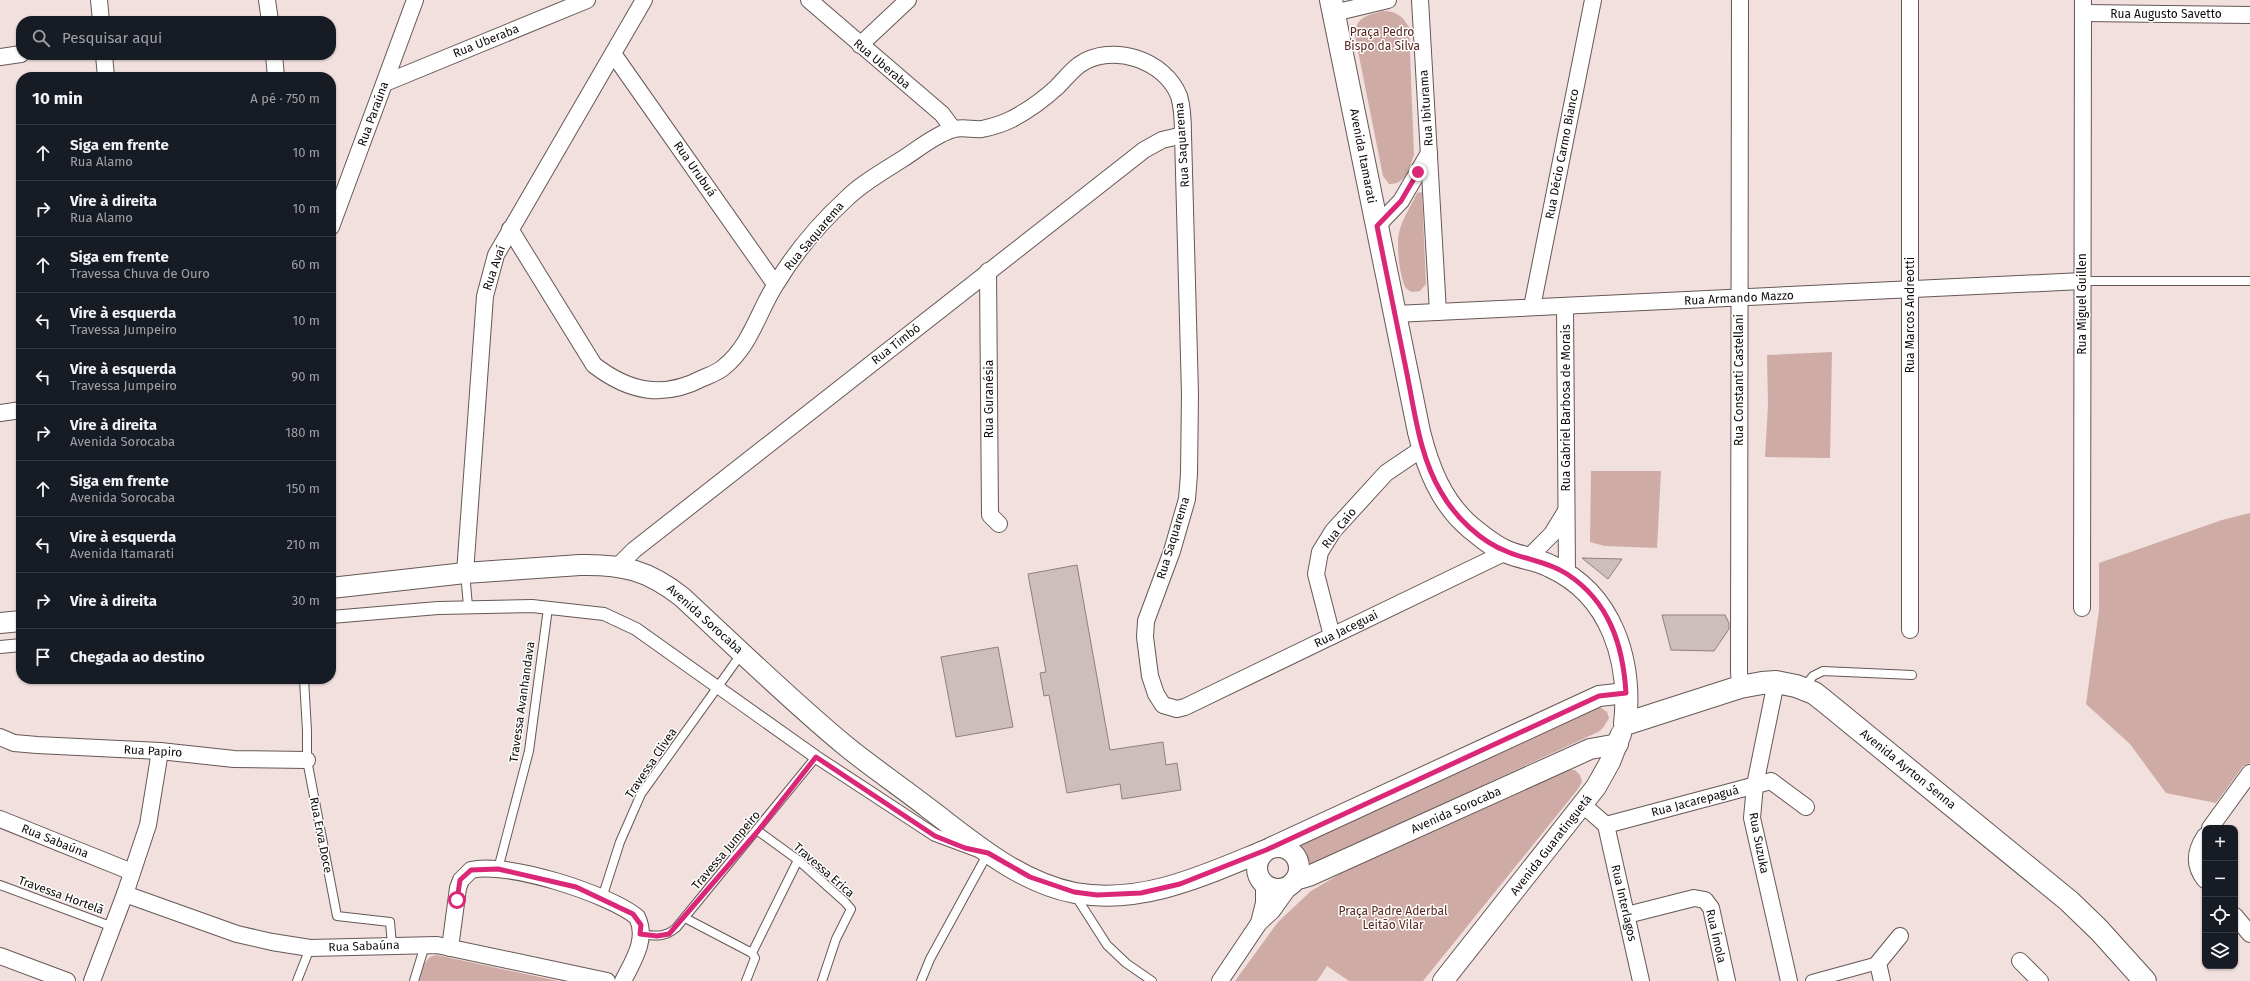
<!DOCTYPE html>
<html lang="pt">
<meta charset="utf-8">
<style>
:root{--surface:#171b24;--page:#242831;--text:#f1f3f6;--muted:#9ea1a6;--line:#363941}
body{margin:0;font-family:"Fira Sans",sans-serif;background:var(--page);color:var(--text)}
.controls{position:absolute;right:12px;bottom:12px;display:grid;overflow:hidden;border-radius:8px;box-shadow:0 1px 3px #0004}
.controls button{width:36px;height:36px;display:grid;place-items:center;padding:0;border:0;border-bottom:1px solid var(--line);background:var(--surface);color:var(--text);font:20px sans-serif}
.stop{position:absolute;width:12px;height:12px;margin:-9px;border:3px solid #db2777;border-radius:50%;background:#fff}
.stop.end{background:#db2777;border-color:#fff;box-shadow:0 1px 4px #0008}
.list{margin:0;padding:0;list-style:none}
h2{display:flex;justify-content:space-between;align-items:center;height:52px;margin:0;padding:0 16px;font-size:17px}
h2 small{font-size:13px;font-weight:400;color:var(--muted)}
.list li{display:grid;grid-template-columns:26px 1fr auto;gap:12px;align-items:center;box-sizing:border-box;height:56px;padding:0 16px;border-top:1px solid var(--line)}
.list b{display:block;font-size:15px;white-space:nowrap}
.list p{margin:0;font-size:13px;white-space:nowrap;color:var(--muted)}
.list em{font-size:13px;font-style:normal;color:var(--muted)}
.icon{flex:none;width:22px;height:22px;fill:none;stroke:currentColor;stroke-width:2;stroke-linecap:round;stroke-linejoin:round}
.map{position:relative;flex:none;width:2250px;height:981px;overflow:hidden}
.search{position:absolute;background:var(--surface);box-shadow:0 1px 3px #0004;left:16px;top:16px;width:320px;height:44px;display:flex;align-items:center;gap:10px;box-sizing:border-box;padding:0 14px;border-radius:16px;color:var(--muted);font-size:15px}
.panel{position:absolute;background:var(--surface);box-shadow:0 1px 3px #0004;left:16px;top:72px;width:320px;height:612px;border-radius:16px}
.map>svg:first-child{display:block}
.green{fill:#ceaca5}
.building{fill:#cebebb;stroke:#8f807d}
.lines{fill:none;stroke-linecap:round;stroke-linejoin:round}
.service-casing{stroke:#665855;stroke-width:10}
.pedestrian-casing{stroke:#665855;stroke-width:14}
.minor-casing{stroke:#665855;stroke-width:18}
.tertiary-casing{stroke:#665855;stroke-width:22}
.secondary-casing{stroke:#665855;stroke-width:24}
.service{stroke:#fff;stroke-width:8}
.pedestrian{stroke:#fff;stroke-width:12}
.minor{stroke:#fff;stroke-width:16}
.tertiary{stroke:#fff;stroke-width:20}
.secondary{stroke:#fff;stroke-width:22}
.route{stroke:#db2777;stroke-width:5}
.labels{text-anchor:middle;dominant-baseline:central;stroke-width:3;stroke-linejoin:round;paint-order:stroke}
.street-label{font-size:12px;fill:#110c0b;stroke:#fff}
.park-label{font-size:12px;fill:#59251e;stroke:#fff}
</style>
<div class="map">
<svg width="2250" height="981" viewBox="0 0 2250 981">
<rect width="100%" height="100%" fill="#f1e0dd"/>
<g class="green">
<path d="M1383,11c14,0 19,5 26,16l5,128c-5,13 -8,30 -25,29l-6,-8 -28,-140c0,-19 13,-21 28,-25z"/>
<path d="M1422,192l4,92 -6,7c-5,1 -10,2 -14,-3 -6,-8 -10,-45 -7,-55 3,-14 12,-27 18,-40z"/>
<polygon points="1832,352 1830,458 1765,457 1768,405 1767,355"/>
<polygon points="1591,471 1661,471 1657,548 1605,546 1590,542"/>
<polygon points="2250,513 2250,763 2243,766 2216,803 2166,793 2130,744 2086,704 2099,610 2099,563 2222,520"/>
<polygon points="1600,707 1607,712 1609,718 1603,728 1598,732 1306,867 1303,855 1296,846"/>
<polygon points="1564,770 1575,770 1580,775 1582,782 1578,789 1423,981 1349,981 1327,966 1317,981 1235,981 1278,922 1311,891 1343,872"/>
<path d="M437,955l121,26h-139c4,-11 5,-25 18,-26z"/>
</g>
<g class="building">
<polygon points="1582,558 1622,559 1608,579"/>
<polygon points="1077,565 1110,750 1163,742 1166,765 1177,763 1181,790 1122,799 1120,784 1067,793 1049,695 1044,696 1040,673 1046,672 1028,574"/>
<polygon points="1662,615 1725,615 1729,623 1729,629 1714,651 1671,650"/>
<polygon points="998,647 1013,727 956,737 941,657"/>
</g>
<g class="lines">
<g class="service-casing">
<g id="service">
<polyline points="2082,281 2250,281"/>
<polyline points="465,573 468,606"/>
<polyline points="304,679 307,731 307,760 337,916 390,922 392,945"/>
<polyline points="1804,687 1813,676 1823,671 1912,675"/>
<polyline points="758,831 798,860 845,902 851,909 836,939 822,981"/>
<polyline points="498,869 529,751 548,608"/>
<polyline points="0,885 113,927"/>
<polyline points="1075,895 1107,945 1126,963 1152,981"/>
<polyline points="602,898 620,842 641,794 742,653"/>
<polyline points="685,918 752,953"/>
<path d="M640,934c15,2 24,4 36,-6l140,-171"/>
<polyline points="297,981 310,948"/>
<polyline points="414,981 425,945"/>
<polyline points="746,981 755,958 752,953 798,860"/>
<polyline points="921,981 930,959 988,853"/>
</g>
</g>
<g class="pedestrian-casing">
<g id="pedestrian">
<polyline points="331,617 438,608 532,606 604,614 636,629 816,757 935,835 978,851"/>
<polyline points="0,647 21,645"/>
<polyline points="1812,981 1878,963"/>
</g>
</g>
<g class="minor-casing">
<g id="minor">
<polyline points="99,0 101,21"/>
<polyline points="267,0 270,21"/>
<polyline points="809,0 942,114 953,129"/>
<polyline points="1420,0 1438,312"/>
<polyline points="1740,0 1739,671 1740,687"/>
<polyline points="1910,0 1910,630"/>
<polyline points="1334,13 1388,0"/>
<polyline points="2083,13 2250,15"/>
<polyline points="860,45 908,0"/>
<polyline points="104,55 106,77"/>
<polyline points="274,55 276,77"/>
<polyline points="614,55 775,284"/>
<polyline points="0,57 21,54"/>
<polyline points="385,83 587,0"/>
<polyline points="1377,226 1401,201 1429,153"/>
<polyline points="331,227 415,0"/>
<path d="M510,229l84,136c35,27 69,34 109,13 7,-3 16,-6 21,-11 27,-22 34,-55 52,-83 18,-30 44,-61 70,-85 15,-15 36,-27 55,-39 16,-10 32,-24 50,-30 10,-4 21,0 31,-1 10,-2 22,-6 30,-10 17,-9 31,-19 45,-32 7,-7 14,-16 22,-22 33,-23 86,-5 100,31 4,13 4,27 4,39l7,259 -1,80 -2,25 -15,52 -26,70 -1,16 5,39 6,18 7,11 14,4 8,-2 321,-155"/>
<polyline points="988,271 990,515 999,524"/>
<polyline points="1565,306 1567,574"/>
<polyline points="1532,307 1593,0"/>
<polyline points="1395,314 2082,281"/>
<polyline points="0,413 21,410"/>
<polyline points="1528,558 1552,534 1566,511"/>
<polyline points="618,566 634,550 1144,150 1162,140 1183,135"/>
<polyline points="465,573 485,296 496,255 644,0"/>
<polyline points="2082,608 2083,0"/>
<polyline points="1332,636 1316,574 1320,552 1333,531 1386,473 1423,448"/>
<polyline points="1776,682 1755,785 1752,818 1789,981"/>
<polyline points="0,737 14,743 37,745 160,751 234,759 307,760"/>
<polyline points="1583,805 1606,825 1771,781 1806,807"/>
<polyline points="0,819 132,872"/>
<polyline points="1606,825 1641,981"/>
<polyline points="2210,828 2250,773"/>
<path d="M2205,836c-10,15 -12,29 0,44"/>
<polyline points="125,894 237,934 272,942 310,948 437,945 607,981"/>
<polyline points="1627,915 1694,898 1705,900 1711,908 1727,981"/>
<polyline points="2235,916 2250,934"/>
<polyline points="1259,923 1264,903 1264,883"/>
<path d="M450,948l8,-60 3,-8 10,-10c36,-9 138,24 166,47 11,22 -4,44 -14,64"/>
<polyline points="0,956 67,981"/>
<polyline points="2020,961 2040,981"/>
<polyline points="92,981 125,894 148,825 160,751"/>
<polyline points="1220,981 1259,923 1272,911 1292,883"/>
<polyline points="1882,981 1878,963 1900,936"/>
</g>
</g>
<g class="tertiary-casing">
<g id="tertiary">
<path d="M331,588l134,-15 115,-8c42,-1 68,5 102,32 54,50 108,103 165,150 26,21 54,40 81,61 44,33 90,74 147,85 68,12 130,-18 191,-43"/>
<polyline points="0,623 21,621"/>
<circle cx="1278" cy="868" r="21"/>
<polyline points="1270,848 1599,696 1626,693"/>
<polyline points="1295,880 1309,876 1590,749 1618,744"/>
<polyline points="1443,981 1596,787 1610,762 1621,734"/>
</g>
</g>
<g class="secondary-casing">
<path id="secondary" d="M1331,0l88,432c9,36 22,70 51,95 11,9 24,20 37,25 14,6 30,7 43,14 62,28 82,95 75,158l115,-37 22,-4 14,-1 20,4 18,7 9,7 246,201 30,29 46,51"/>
</g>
<use href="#service" class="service"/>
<use href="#pedestrian" class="pedestrian"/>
<use href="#minor" class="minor"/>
<use href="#tertiary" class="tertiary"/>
<use href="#secondary" class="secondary"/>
</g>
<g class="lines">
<path class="route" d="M457,900l3,-20 11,-10 27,-1 78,18 57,27 8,11 -1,9 17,2 12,-2 89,-103 58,-74 119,79 30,12 23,5 42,24 44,15 23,3 44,-2 39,-9 86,-34 333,-154 27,-3c-3,-47 -16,-91 -59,-119 -18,-12 -40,-14 -59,-22 -27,-10 -53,-35 -67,-60 -21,-35 -26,-78 -34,-118 -10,-49 -20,-99 -30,-148l24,-25 17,-29"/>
</g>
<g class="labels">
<g class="street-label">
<text x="2166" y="14">Rua Augusto Savetto</text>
<text transform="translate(486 41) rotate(-22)">Rua Uberaba</text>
<text transform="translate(882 64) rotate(40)">Rua Uberaba</text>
<text transform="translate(1426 108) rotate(-94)">Rua Ibiturama</text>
<text transform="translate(373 114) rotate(-70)">Rua Paraúna</text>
<text transform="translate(1182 145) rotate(-94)">Rua Saquarema</text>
<text transform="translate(1562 154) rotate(-79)">Rua Décio Carmo Bianco</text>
<text transform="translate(1363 156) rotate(79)">Avenida Itamarati</text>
<text transform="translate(695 169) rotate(55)">Rua Urubuá</text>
<text transform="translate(814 236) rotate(-50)">Rua Saquarema</text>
<text transform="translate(494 268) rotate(-71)">Rua Avaí</text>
<text transform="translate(1739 298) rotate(-3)">Rua Armando Mazzo</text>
<text transform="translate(2082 304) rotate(-90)">Rua Miguel Guillen</text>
<text transform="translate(1910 315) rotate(-90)">Rua Marcos Andreotti</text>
<text transform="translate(896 344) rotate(-38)">Rua Timbó</text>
<text transform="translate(1739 380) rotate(-90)">Rua Constanti Castellani</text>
<text transform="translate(989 399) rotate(-90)">Rua Guranésia</text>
<text transform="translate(1566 408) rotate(-90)">Rua Gabriel Barbosa de Morais</text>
<text transform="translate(1339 528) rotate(-52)">Rua Caio</text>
<text transform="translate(1173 538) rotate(-73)">Rua Saquarema</text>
<text transform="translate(705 619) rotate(42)">Avenida Sorocaba</text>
<text transform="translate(1346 629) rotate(-26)">Rua Jaceguai</text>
<text transform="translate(522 702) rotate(-82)">Travessa Avanhandava</text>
<text transform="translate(153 751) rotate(3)">Rua Papiro</text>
<text transform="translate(651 763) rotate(-56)">Travessa Clivea</text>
<text transform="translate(1908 769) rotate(39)">Avenida Ayrton Senna</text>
<text transform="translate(1695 801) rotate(-15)">Rua Jacarepaguá</text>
<text transform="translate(1456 810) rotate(-24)">Avenida Sorocaba</text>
<text transform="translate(321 835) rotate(79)">Rua Erva Doce</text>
<text transform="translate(55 841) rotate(22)">Rua Sabaúna</text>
<text transform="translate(1759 843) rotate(79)">Rua Suzuka</text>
<text transform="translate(1551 845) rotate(-52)">Avenida Guaratinguetá</text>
<text transform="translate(726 850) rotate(-50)">Travessa Jumpeiro</text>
<text transform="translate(824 870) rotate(41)">Travessa Erica</text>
<text transform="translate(61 895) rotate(20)">Travessa Hortelã</text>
<text transform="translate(1624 903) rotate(77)">Rua Interlagos</text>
<text transform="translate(1716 936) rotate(77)">Rua Ímola</text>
<text transform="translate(364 946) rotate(-2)">Rua Sabaúna</text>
</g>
<g class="park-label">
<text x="1382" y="32">Praça Pedro<tspan x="1382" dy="14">Bispo da Silva</tspan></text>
<text x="1393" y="911">Praça Padre Aderbal<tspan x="1393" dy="14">Leitão Vilar</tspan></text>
</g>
</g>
</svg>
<div class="controls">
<button>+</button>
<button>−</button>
<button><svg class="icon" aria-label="locate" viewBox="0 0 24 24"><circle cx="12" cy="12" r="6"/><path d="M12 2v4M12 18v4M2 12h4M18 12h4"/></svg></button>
<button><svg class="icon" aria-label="layers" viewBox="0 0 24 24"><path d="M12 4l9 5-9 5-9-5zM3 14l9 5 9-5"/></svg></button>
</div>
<div class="stop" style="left:457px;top:900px"></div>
<div class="stop end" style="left:1418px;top:172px"></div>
<div class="search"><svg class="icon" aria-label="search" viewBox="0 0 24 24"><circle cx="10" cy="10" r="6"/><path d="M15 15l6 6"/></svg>Pesquisar aqui</div>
<section class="panel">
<h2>10 min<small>A pé · 750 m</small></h2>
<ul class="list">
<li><svg class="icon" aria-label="ahead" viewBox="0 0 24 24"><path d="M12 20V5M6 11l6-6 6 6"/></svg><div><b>Siga em frente</b><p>Rua Alamo</p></div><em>10 m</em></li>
<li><svg class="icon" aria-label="right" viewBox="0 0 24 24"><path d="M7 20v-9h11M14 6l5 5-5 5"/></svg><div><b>Vire à direita</b><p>Rua Alamo</p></div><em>10 m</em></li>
<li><svg class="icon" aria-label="ahead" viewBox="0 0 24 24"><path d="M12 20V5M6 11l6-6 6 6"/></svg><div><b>Siga em frente</b><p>Travessa Chuva de Ouro</p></div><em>60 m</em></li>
<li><svg class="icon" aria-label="left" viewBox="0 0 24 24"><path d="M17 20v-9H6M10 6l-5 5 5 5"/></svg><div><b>Vire à esquerda</b><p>Travessa Jumpeiro</p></div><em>10 m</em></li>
<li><svg class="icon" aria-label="left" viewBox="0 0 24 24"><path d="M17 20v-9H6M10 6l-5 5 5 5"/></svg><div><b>Vire à esquerda</b><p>Travessa Jumpeiro</p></div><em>90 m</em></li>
<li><svg class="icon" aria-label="right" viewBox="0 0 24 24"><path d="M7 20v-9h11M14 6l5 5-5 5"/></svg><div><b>Vire à direita</b><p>Avenida Sorocaba</p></div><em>180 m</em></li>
<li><svg class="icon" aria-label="ahead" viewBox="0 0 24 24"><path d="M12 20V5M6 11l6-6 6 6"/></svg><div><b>Siga em frente</b><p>Avenida Sorocaba</p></div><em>150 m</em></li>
<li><svg class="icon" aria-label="left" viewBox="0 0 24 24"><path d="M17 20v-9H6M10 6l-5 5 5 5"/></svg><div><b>Vire à esquerda</b><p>Avenida Itamarati</p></div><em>210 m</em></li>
<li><svg class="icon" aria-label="right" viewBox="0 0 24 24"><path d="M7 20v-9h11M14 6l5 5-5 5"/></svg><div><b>Vire à direita</b></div><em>30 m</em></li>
<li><svg class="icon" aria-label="arrive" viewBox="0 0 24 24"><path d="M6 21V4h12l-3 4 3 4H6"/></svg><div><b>Chegada ao destino</b></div></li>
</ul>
</section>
</div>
